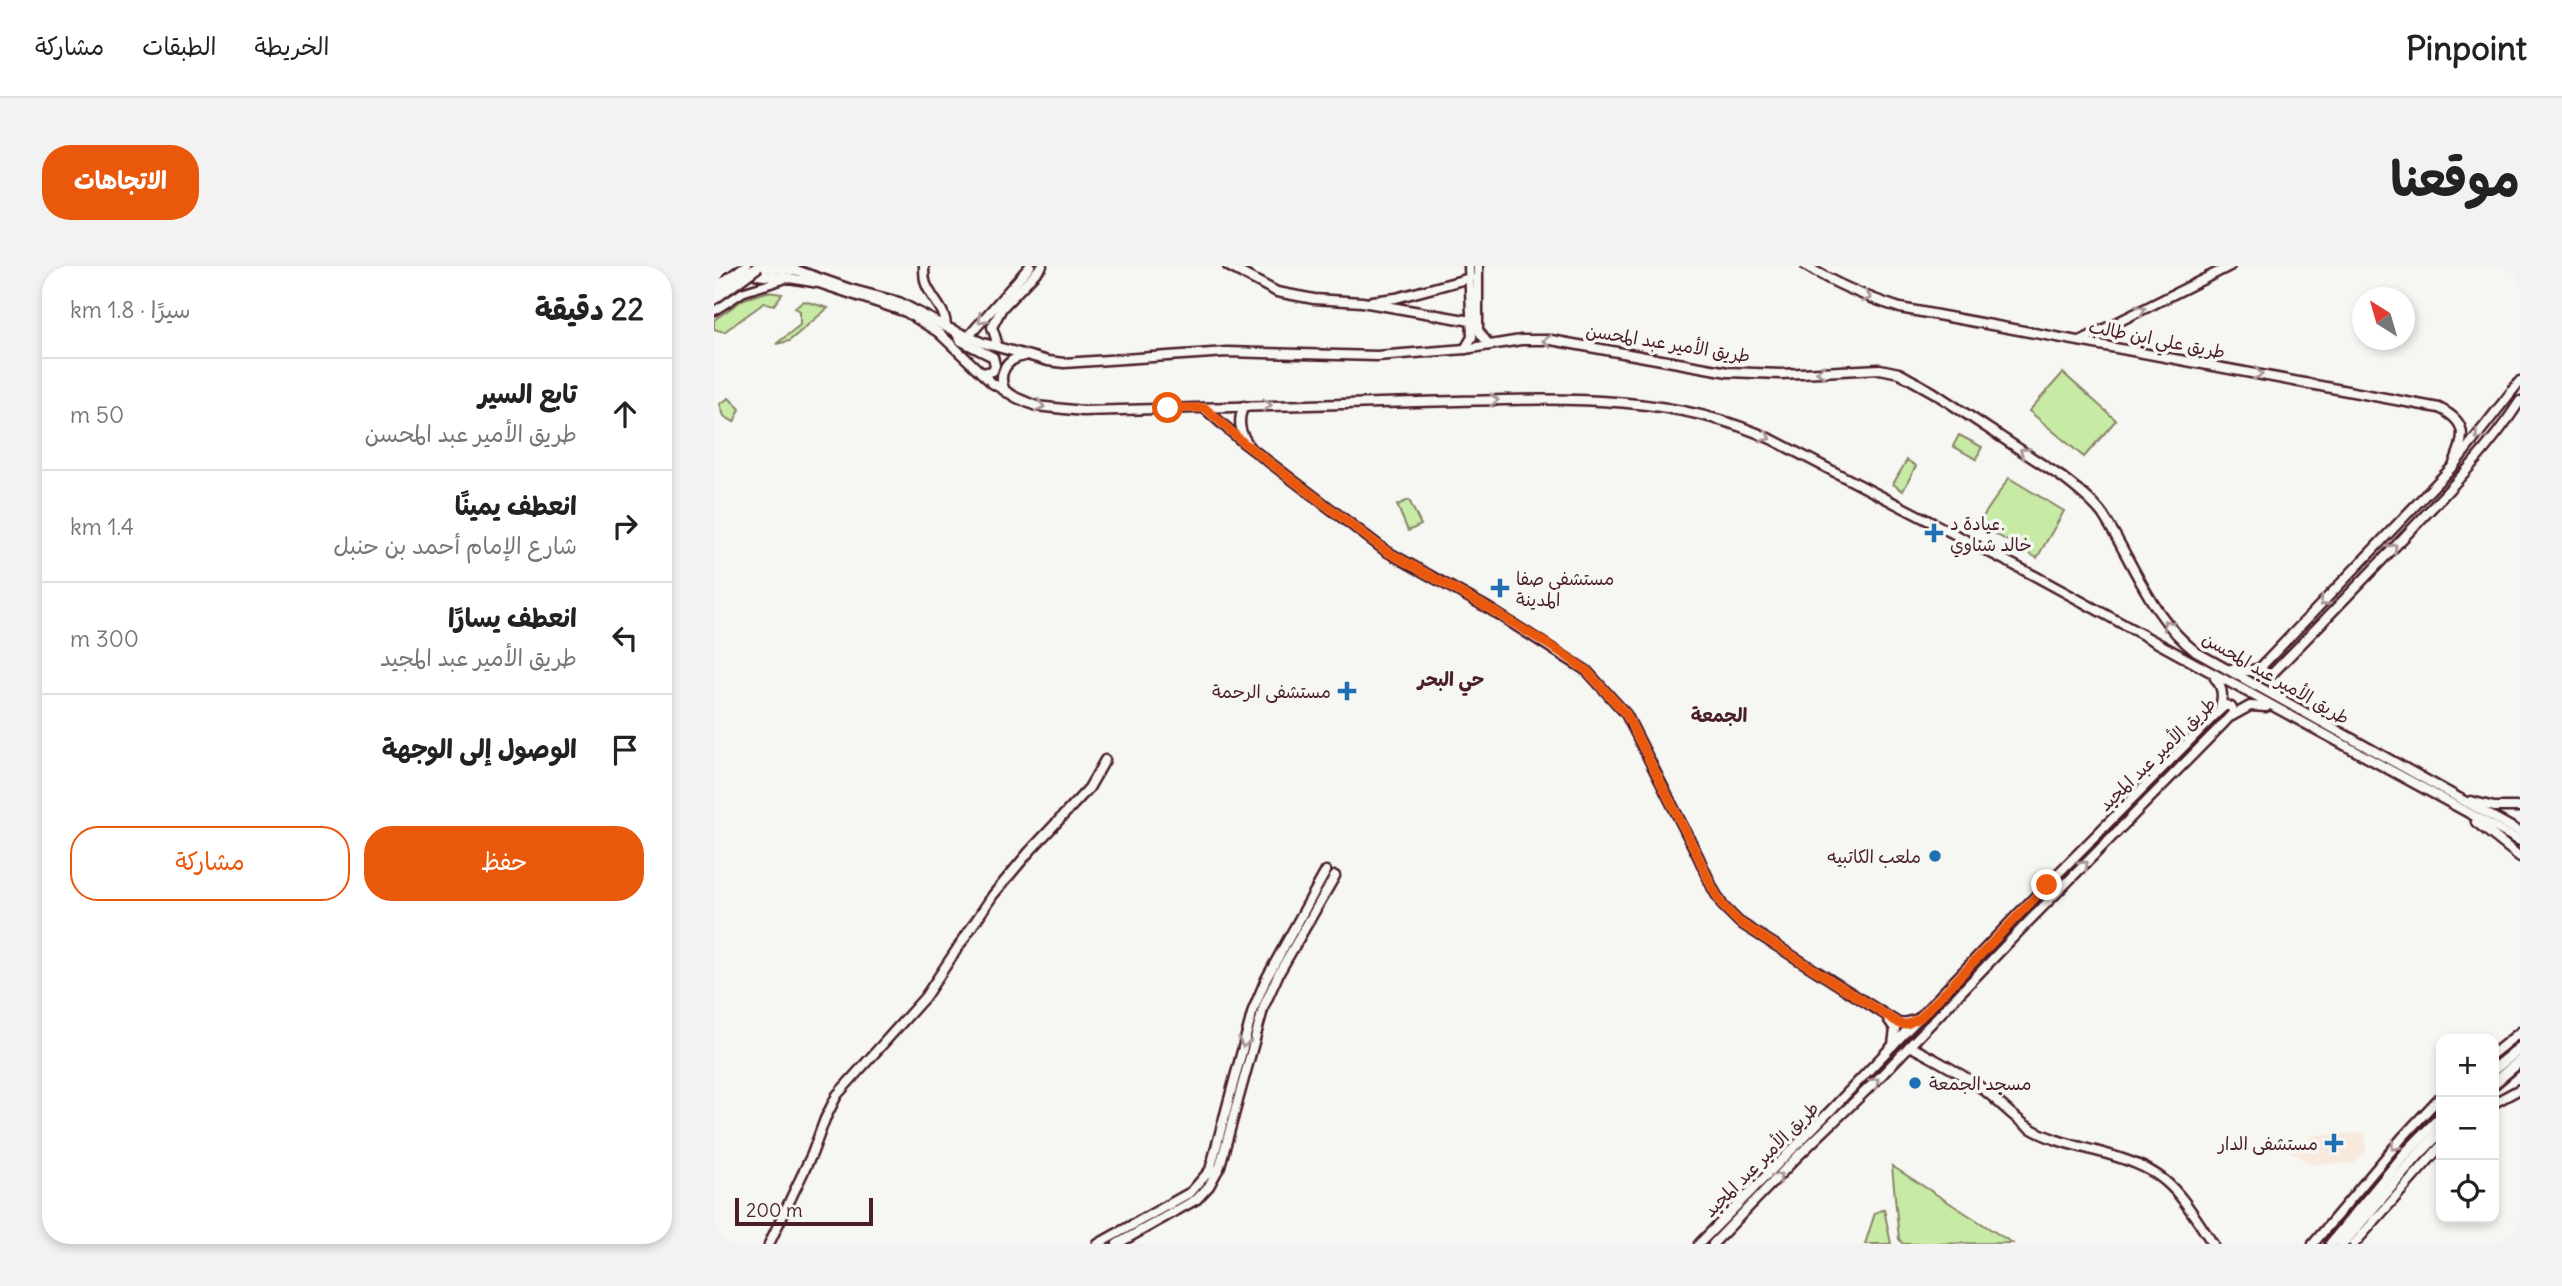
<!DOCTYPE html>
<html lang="ar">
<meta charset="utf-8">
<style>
:root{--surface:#fff;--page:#f2f2f2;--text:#222;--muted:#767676;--line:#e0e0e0;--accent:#ea580c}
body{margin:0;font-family:Delius,"Playpen Sans Arabic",sans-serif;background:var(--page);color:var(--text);direction:rtl}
.controls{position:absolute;right:21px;bottom:21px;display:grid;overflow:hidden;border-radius:14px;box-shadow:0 4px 10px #0003}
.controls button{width:63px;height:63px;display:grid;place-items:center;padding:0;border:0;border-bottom:2px solid var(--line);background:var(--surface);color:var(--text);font:35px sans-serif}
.compass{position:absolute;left:1638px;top:21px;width:63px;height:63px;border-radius:50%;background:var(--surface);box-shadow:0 4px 10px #0003;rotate:323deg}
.scale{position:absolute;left:21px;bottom:18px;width:138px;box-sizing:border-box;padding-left:7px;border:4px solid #4a1f2b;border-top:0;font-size:19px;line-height:24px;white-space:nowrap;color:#4a1f2b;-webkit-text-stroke:5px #f6f6f2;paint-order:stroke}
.stop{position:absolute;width:21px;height:21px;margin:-16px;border:5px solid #ea580c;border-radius:50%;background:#fff}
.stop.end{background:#ea580c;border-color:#fff;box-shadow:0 2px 7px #0008}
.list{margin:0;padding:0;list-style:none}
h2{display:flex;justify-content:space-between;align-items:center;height:91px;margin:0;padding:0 28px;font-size:30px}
h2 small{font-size:23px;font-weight:400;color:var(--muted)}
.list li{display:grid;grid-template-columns:46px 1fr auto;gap:21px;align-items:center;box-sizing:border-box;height:112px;padding:0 28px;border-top:2px solid var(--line)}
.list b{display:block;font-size:26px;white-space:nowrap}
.list p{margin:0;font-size:23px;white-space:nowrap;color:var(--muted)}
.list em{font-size:23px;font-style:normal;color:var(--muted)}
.actions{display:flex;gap:14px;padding:21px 28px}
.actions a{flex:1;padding:16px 0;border:2px solid var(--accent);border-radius:28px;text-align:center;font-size:24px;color:var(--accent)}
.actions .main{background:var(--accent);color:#fff}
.icon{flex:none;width:38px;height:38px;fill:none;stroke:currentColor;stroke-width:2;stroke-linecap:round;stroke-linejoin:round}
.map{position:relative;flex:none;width:1806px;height:978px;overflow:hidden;direction:ltr;border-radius:28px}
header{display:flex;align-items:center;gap:42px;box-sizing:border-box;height:98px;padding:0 35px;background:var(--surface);border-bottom:2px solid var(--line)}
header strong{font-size:33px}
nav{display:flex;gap:38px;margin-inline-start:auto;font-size:24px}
.intro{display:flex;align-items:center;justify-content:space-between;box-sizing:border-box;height:168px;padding:0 42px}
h1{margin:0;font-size:49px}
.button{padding:18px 32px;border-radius:28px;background:var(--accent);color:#fff;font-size:24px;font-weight:700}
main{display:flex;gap:42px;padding:0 42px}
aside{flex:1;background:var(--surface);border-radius:28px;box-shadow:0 4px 10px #0003}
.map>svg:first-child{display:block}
.built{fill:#f7e9dc}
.green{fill:#c7eaa4;stroke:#888468;stroke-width:2}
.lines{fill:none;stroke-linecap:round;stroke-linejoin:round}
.tertiary-casing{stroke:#4a1f2b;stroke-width:12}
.secondary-casing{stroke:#4a1f2b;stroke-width:13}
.primary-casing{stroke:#4a1f2b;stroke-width:14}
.motorway-casing{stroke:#4a1f2b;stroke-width:16}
.tertiary{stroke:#f6f6f2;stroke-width:7}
.secondary{stroke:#f6f6f2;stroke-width:8}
.primary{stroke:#f6f6f2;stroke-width:9}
.motorway{stroke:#f6f6f2;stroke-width:10}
.trunk-bridge-casing{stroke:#4a1f2b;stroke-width:14;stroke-linecap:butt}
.trunk-bridge{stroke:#f6f6f2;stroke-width:9}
.oneway{stroke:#a99598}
.route{stroke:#ea580c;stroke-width:9}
.poi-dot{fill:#1f6fb2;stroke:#f6f6f2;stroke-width:2.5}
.labels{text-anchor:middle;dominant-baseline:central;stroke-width:7;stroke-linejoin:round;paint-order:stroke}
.street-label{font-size:18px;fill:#4a1f2b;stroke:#f6f6f2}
.poi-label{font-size:18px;fill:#4a1f2b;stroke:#f6f6f2;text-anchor:start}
.neighbourhood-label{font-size:19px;font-weight:bold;fill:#4a1f2b;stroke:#f6f6f2}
</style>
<header>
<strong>Pinpoint</strong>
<nav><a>الخريطة</a><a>الطبقات</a><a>مشاركة</a></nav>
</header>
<div class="intro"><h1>موقعنا</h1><a class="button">الاتجاهات</a></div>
<main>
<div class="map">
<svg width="1806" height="978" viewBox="0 0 1806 978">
<rect width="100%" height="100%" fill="#f6f6f2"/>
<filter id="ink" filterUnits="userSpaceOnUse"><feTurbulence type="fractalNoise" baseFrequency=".0143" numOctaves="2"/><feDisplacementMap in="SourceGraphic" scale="14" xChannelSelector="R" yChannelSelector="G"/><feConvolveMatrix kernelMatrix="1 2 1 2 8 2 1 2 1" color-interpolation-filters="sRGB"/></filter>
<g filter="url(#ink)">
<polygon class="built" points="1651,867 1652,885 1640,897 1597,898 1575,884 1601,869"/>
<g class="green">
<polygon points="53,26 68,28 60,39 50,37 10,66 0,63 0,54 30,33"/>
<polygon points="90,35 114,42 75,75 62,78 86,59 86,45 81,42"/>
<polygon points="1349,107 1402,154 1370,191 1315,145"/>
<polygon points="15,132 26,143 20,156 10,150 6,138"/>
<polygon points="1245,169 1268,181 1262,193 1239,180"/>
<polygon points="1193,194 1202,200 1189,225 1179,218"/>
<polygon points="1295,212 1350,245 1323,292 1264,258"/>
<polygon points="695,234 707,259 694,265 683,239"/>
<polygon points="1178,900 1298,977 1189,978 1185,973"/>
<polygon points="1170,943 1177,978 1151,978 1161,947"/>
</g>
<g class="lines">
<g class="tertiary-casing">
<polyline id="tertiary" points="0,45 29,26 68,14"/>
</g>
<g class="secondary-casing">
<g id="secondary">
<polyline points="1,0 19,1"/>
<path d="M210,0c0,5 0,13 2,18 6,16 20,25 20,43"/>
<polyline points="514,0 563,26 600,33 648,36 757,55"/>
<polyline points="764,0 764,64 775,79"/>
<path d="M1092,0c31,19 60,31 94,42l539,100c31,15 25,30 14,58"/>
<path d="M77,1l5,3 54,19 49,13 47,25 37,16 65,18 16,2 163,-11 150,4 88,-7 56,-9h30l177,32 53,2 99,-5 19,4 34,19 130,86c14,11 30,23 40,37 31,48 47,101 93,137l324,180"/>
<path d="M75,12l30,5 87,29 32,20 54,51 25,15 19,8 47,5c112,-3 223,-6 334,-9 118,-2 247,-14 356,38l262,136 485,265"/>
<polyline points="658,35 682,32 756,12"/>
<polyline points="241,65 247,75 279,91 281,99 279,105 268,107"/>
<polyline points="254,71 316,0"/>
<polyline points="1366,75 1516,0"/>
<polyline points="281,80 282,73 278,61 288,42 328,0"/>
<polyline points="751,83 758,71 755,0"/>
<path d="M292,126c-10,-17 0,-33 18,-36"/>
<path d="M530,140c-6,12 -5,25 3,36"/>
<polyline points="490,142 530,177 672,285 774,342 873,405 912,448 984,590 999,623 1009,640 1025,656 1186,758 1200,754"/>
<path d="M1546,402l10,8c47,-48 93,-96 139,-144 39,-41 80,-83 111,-131"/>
<polyline points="1517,403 1533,405 1546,402 1739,200 1806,115"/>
<path d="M1501,412c9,11 8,20 4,33"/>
<polyline points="1518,450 1536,440 1552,441"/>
<polyline points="1757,535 1780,541 1806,541"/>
<polyline points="1762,556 1806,591"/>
<polyline points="1174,753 1181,763 1179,779"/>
<path d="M1196,780c24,13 48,25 70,41 17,12 32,30 50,41 20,12 44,17 66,23 72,19 78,34 117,93"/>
<polyline points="1780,787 1806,766"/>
<polyline points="1780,837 1806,823"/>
<polyline points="55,978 98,888 111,853 123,829 211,731 279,629 315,586 375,522 391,494"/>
<polyline points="384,978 477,926 496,904 539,744 552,713 612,605"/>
<polyline points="403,978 483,933 495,920 506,900 550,740 565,707 621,610"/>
<polyline points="985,978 1117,844 1305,647 1505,445 1512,439 1517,441 1520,446 1507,460 1314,656 1163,814 1085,889 999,978"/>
<polyline points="1599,978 1688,872 1727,830"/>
<polyline points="1640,978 1727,880"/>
</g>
</g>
<g class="primary-casing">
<g id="primary">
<polyline points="16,0 46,9 75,12"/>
<polyline points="44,0 82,4"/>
</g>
</g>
<g class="motorway-casing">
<g id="motorway">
<polyline points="1780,803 1806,782"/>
<polyline points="1780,817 1806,795"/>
<polyline points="1617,978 1693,886 1727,851"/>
<polyline points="1628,978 1703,890 1727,865"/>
</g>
</g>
<use href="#tertiary" class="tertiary"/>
<use href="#secondary" class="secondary"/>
<use href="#primary" class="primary"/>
<use href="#motorway" class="motorway"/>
<g class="trunk-bridge-casing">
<g id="trunk-bridge">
<polyline points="0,23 32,0"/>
<polyline points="0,33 45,0"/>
</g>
</g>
<use href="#trunk-bridge" class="trunk-bridge"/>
</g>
<defs><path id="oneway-chevron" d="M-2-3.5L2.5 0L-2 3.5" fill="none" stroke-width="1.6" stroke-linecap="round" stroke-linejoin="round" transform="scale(1.75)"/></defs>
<g class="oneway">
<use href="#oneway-chevron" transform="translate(1153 31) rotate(19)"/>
<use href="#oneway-chevron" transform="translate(1427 44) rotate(-26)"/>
<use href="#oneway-chevron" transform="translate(268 53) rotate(133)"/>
<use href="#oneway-chevron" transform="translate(833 75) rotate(-177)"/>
<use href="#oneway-chevron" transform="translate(1107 106) rotate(177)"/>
<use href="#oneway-chevron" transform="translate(1544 108) rotate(11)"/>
<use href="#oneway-chevron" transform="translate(780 134)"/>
<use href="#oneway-chevron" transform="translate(553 139) rotate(-2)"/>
<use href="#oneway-chevron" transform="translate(326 140) rotate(13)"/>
<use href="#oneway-chevron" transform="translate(1765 170) rotate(128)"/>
<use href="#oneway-chevron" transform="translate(1052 171) rotate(26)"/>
<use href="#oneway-chevron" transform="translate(1310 186) rotate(-147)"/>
<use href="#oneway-chevron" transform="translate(1679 282) rotate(-46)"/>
<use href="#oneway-chevron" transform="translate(1610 336) rotate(134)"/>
<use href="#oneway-chevron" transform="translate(1453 358) rotate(-128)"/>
<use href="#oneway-chevron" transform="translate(1370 599) rotate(-45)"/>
<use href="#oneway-chevron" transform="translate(530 777) rotate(104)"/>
<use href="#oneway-chevron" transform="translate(1161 816) rotate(-44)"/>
<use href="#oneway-chevron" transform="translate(1681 880) rotate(130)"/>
<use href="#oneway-chevron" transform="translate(1064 911) rotate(-46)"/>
</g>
</g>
<g class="lines" filter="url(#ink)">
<polyline class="route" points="454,142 491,142 530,177 672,285 774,342 851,389 873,405 912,448 984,590 999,623 1009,640 1025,656 1186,758 1193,758 1206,752 1333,619"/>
</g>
<g class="poi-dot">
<path d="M1216.5 256.5h7v7h7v7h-7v7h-7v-7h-7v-7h7z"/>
<path d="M782.5 311.5h7v7h7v7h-7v7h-7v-7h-7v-7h7z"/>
<path d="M629.5 414.5h7v7h7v7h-7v7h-7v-7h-7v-7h7z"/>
<circle cx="1221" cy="590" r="7"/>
<circle cx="1201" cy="817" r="7"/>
<path d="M1616.5 866.5h7v7h7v7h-7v7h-7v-7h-7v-7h7z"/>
</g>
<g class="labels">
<g class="street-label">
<text transform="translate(1443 73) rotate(11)">طريق علي ابن طالب</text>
<text transform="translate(954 77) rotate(9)">طريق الأمير عبد المحسن</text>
<text transform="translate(1562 412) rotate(30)">طريق الأمير عبد المحسن</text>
<text transform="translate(1443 488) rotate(-44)">طريق الأمير عبد المجيد</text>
<text transform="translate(1047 893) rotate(-45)">طريق الأمير عبد المجيد</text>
</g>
<g class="poi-label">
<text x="1236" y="257">عيادة د.<tspan x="1236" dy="21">خالد شناوي</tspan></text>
<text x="802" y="312">مستشفی صفا<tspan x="802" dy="21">المدینة</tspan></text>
<text x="617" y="425" text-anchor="end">مستشفى الرحمة</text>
<text x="1207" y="590" text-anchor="end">ملعب الكاتبيه</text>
<text x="1215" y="817">مسجد الجمعة</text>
<text x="1604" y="877" text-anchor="end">مستشفى الدار</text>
</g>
<g class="neighbourhood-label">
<text x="737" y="413">حي البحر</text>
<text x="1005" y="449">الجمعة</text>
</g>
</g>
</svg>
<div class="controls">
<button>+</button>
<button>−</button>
<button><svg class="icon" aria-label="locate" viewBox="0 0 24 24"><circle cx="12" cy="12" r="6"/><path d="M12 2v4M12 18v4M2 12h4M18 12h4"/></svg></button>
</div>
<svg class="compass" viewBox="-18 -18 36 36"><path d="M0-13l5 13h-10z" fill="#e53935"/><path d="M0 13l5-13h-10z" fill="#767676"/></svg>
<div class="scale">200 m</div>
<div class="stop" style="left:454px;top:142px"></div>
<div class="stop end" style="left:1333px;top:619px"></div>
</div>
<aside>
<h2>22 دقيقة<small>سيرًا · 1.8 km</small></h2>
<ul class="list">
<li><svg class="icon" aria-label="ahead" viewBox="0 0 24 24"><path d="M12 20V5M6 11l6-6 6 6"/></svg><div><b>تابع السير</b><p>طريق الأمير عبد المحسن</p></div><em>50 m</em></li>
<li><svg class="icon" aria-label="right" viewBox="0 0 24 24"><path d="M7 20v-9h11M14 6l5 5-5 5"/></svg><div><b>انعطف يمينًا</b><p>شارع الإمام أحمد بن حنبل</p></div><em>1.4 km</em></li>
<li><svg class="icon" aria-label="left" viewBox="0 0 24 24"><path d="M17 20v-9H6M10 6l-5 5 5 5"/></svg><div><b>انعطف يسارًا</b><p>طريق الأمير عبد المجيد</p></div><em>300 m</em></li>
<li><svg class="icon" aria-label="arrive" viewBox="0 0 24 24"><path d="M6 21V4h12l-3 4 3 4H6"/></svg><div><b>الوصول إلى الوجهة</b></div></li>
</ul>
<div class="actions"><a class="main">حفظ</a><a>مشاركة</a></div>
</aside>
</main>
